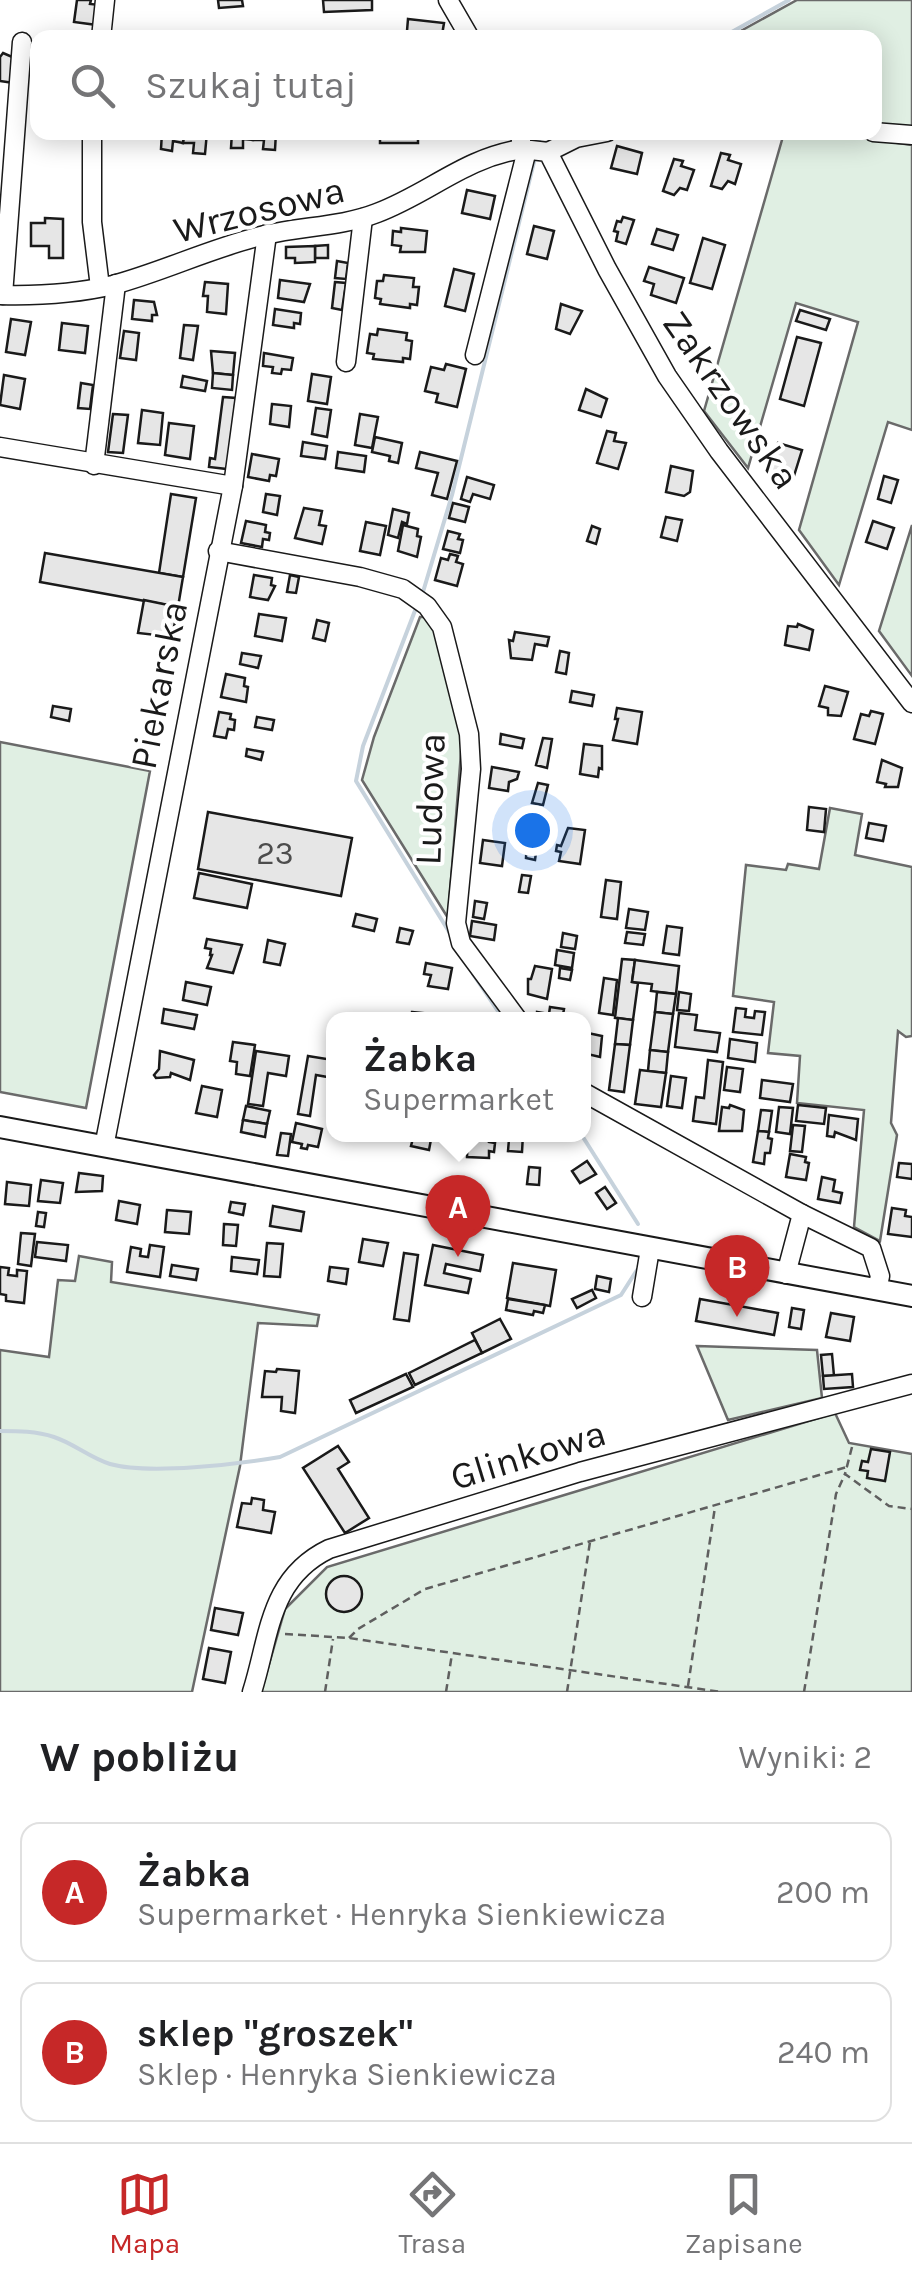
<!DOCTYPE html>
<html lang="pl">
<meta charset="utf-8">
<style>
:root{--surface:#fff;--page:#f6f6f6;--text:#202124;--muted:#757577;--line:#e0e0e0;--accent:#c62828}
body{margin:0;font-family:Karla,sans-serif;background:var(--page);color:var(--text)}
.you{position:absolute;left:532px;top:830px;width:35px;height:35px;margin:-25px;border:8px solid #fff;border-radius:50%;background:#1a73e8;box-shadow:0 0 0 15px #1a73e833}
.badge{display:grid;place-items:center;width:65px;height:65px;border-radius:50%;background:var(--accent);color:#fff;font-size:32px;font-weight:700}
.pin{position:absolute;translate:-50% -82px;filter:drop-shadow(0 2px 5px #0008)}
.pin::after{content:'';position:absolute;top:52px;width:35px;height:30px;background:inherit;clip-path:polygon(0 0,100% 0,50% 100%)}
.popup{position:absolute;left:326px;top:1012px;width:265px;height:130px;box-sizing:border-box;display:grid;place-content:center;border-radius:20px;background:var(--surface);filter:drop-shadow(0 2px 8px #0005);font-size:32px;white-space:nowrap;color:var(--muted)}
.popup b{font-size:38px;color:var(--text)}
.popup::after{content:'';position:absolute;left:50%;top:100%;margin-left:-20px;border:20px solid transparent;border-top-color:var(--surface)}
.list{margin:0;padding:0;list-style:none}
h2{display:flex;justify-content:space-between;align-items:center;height:130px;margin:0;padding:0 40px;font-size:42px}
h2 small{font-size:32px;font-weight:400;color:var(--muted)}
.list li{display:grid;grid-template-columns:65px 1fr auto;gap:30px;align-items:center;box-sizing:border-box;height:140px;margin:0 20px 20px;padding:0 20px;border:2px solid var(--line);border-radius:20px}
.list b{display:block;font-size:38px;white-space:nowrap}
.list p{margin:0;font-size:32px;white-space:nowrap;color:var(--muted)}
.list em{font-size:32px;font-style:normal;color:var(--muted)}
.icon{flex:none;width:55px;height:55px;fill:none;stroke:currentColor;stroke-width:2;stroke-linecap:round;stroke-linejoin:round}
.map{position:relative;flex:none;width:912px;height:1692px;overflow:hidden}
.search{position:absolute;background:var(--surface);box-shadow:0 5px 25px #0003;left:30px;right:30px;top:30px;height:110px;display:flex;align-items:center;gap:25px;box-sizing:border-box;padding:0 35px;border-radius:20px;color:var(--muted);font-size:38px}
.sheet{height:450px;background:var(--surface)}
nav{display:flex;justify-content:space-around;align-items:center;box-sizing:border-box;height:140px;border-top:2px solid var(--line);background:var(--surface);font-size:28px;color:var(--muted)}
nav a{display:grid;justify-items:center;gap:5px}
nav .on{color:var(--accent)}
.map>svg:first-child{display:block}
.green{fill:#e0efe3;stroke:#6a6a6a;stroke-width:2.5}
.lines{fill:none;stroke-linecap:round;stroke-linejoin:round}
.stream{stroke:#c6d2dc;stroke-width:4}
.building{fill:#e6e6e6;stroke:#1a1a1a;stroke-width:2.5}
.minor-casing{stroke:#1a1a1a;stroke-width:21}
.major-casing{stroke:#1a1a1a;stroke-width:24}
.path{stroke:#5f5f5f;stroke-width:2.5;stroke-dasharray:8 5;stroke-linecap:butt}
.minor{stroke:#fff;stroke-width:18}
.major{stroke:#fff;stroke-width:20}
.labels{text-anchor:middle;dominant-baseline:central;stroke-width:8;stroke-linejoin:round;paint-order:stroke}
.number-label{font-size:32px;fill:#4d4d4d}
.street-label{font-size:38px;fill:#1a1a1a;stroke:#fff}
</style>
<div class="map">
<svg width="912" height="1692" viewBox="0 0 912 1692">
<rect width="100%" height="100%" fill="#fff"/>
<g class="green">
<polygon points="797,0 912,0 912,129 875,128 874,38 728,38"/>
<polygon points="784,133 827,133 912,145 912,430 888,422 839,585 799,530 858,322 796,303 748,468 704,411"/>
<polygon points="912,525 912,676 879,631"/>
<polygon points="420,617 427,617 437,633 462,740 448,918 362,780 374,737"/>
<polygon points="0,742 150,771 86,1108 0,1092"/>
<polygon points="830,808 862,814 855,855 912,867 912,1036 906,1037 898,1031 891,1123 897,1135 880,1241 854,1227 864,1110 797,1103 800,1056 768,1053 774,1002 733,996 746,865 786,870 788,864 819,869"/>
<polygon points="79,1256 112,1262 111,1282 319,1315 317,1326 258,1323 240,1466 192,1692 0,1692 0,1350 49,1357 58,1280 75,1281"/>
<polygon points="697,1346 817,1350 822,1398 728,1420"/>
<polygon points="835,1413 849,1443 912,1454 912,1692 261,1692 285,1609 327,1567"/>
</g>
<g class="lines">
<g class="stream">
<polyline points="721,38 789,0"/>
<polyline points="538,143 540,138 549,132"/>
<polyline points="423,592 452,495 534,162"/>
<polyline points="416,608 363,746 356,781 451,935"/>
<polyline points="473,974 504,1020"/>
<polyline points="581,1134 638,1224"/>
<path d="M0,1431c18,0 36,0 54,6 19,6 36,21 56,27 39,11 129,0 170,-7l341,-162 16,-25"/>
</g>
</g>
<g class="building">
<polygon points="77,0 91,0 90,4 100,5 97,25 74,22"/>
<polygon points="218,0 242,0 243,6 219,8"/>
<polygon points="323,0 372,0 372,10 324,12"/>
<polygon points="408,19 444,23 442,35 426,36 407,31"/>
<polygon points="3,53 17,59 14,83 0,81 0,57"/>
<polygon points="162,132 185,132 183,143 173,141 172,151 161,149"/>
<polygon points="185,132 207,132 205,154 193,153 194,143 183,143"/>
<polygon points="232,132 254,132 253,140 243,139 243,148 231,148"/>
<polygon points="254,132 276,132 275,150 263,149 264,140 253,140"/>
<rect x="335" y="132" width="21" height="5"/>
<rect x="380" y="132" width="38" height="11"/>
<polygon points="617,146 642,153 637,174 611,168"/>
<polygon points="721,153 730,155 728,160 741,164 735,184 728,181 722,189 711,186"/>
<polygon points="674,159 683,161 681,166 694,170 687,190 680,188 674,195 663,191"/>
<polygon points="467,190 495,196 490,219 462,213"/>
<polygon points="623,217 634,220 626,244 616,241 618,232 614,231 617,221 621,222"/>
<polygon points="45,218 63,219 63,258 49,258 49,246 31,246 31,223 45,223"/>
<polygon points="534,226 554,231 547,259 527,254"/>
<polygon points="401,228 427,231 425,252 400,252 401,246 392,245 393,231 401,232"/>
<polygon points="657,229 678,235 673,250 652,244"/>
<polygon points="703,238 725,245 712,289 690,283"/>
<polygon points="328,245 328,258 315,258 315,246"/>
<polygon points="315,246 315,262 295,263 295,258 286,258 286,247"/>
<polygon points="337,261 348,263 346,279 335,278"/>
<polygon points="649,267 684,278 676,303 651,295 654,284 644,281"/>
<polygon points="454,269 474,274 465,311 445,306"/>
<polygon points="384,275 414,278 413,287 419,287 417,305 410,304 410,308 380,304 381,299 375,298 377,281 383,281"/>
<polygon points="280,280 310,284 304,302 278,298"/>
<polygon points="205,282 228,284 226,314 207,312 208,296 203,296"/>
<polygon points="335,282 346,283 342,310 332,308"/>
<polygon points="134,300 154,302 157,315 152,315 152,321 132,319"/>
<polygon points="561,304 582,311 570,334 556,329"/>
<polygon points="275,309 301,313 300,324 294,323 294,328 273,325"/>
<polygon points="800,310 830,319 826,330 796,321"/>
<polygon points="11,319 31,322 25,355 6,352"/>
<polygon points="62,323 88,326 85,353 59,350"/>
<polygon points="184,325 198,326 193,360 180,358"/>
<polygon points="378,329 407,333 406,340 412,341 410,359 403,358 403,362 373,359 374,354 367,353 370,334 377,335"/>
<polygon points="124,331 139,333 136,360 120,358"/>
<polygon points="797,337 821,343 804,406 780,399"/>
<polygon points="211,351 235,353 233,375 213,373"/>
<polygon points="264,353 293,358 291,370 282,369 281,374 272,373 273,367 263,366"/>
<polygon points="446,364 466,369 457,407 436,402 438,394 425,391 431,367 444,370"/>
<polygon points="213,373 233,375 232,390 212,388"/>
<polygon points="312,374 331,377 327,404 308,401"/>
<polygon points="4,375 25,379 20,409 0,405"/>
<polygon points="183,376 207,381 205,391 181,387"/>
<polygon points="81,383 93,385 90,409 78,408"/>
<polygon points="586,389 607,399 601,417 579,410"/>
<polygon points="223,397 236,398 227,469 209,467 210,458 215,459"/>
<polygon points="272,404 291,406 289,427 270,424"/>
<polygon points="316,408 331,410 327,437 312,434"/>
<polygon points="142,410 163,413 160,445 138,443"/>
<polygon points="113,414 128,415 123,453 108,452"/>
<polygon points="360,414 378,417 372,448 355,445"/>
<polygon points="169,423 194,426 190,459 165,455"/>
<polygon points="607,431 616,433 614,441 626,443 618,469 597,463"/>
<polygon points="375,437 402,443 398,463 389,461 390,456 372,452"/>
<polygon points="303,442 327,446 325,459 301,456"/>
<polygon points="778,443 802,450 793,479 769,472"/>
<polygon points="338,452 366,456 364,472 336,468"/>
<polygon points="420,452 457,461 447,499 432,495 438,473 416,468"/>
<polygon points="252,454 279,459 276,476 270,475 269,481 248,477"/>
<polygon points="671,466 693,471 690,492 684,496 666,492"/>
<polygon points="884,476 898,480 891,503 878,499"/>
<polygon points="467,477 494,485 490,499 473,494 470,502 461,499"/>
<polygon points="171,494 196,498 183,577 159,573"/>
<polygon points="266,494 280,496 277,515 263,512"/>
<polygon points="453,503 469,507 465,522 449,518"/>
<polygon points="304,508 322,511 319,525 326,526 322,544 295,538"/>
<polygon points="393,509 409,513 407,524 402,522 398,538 388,535"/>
<polygon points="666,517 682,520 677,541 661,537"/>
<polygon points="246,521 266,525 265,532 270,533 269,540 263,539 262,547 241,543"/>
<polygon points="873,521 894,528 887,549 866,542"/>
<polygon points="366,522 386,526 380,555 360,551"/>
<polygon points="403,525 418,529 417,536 421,537 417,557 398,551"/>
<polygon points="592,526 600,529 596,544 587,541"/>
<polygon points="448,531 460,534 458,539 463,540 460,553 443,549"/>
<polygon points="45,553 183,577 178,607 40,582"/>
<polygon points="450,554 458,556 456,562 463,564 457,586 435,580 441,558 448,560"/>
<polygon points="254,575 272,578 271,585 275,586 268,600 250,597"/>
<polygon points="290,575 299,577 296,593 287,592"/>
<polygon points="144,600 178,607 173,632 165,636 138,633"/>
<polygon points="259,614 286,618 282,641 255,636"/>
<polygon points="317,620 329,623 325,641 313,638"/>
<polygon points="798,624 813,630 809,650 785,645 788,626 797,627"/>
<polygon points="515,632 549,637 547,646 535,644 532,660 511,658 509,640 513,641"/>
<polygon points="560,651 569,653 566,674 556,672"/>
<polygon points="242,653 261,656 258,668 240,664"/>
<polygon points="226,674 245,678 244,686 248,687 246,702 221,697"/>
<polygon points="825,686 848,692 841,716 828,715 828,708 819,706"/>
<polygon points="572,691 594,695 592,706 570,702"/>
<polygon points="53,706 71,709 69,721 51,717"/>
<polygon points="617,708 642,712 637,744 613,740 618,719 615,719"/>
<polygon points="871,711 883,714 875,744 854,739 861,714 869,716"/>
<polygon points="219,712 231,714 230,719 235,720 234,730 228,729 226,738 214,736"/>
<polygon points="257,717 274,720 272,730 255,727"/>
<polygon points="501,734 524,739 522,748 500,744"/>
<polygon points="543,738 552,739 547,768 536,765"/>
<polygon points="584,744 602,746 602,769 599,768 598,777 580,774"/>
<polygon points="247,749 263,752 261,760 246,756"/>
<polygon points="882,760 902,768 898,787 885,787 886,784 877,782"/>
<polygon points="492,767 519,772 517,779 509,782 508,791 489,788"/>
<polygon points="538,783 548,785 543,805 532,803"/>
<polygon points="809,807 826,809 824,832 807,830"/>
<polygon points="208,812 352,838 341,896 198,869"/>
<polygon points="869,823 886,826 883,841 866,838"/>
<polygon points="568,828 585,830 580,864 559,861 561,852 556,851 557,845 561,846"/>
<polygon points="527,836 538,838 535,860 526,858"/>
<polygon points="483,840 505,843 502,866 480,863"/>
<polygon points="199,873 252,884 247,908 194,898"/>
<polygon points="522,875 531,876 528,893 519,892"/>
<polygon points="606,880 621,882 617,919 601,917"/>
<polygon points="475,901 487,903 484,919 473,917"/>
<polygon points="629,909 648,912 645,930 626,928"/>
<polygon points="356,914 377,919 374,931 353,926"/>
<polygon points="472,921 496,925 494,940 470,936"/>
<polygon points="667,926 682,928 679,955 663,953"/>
<polygon points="400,928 413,931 409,944 397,942"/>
<polygon points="627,932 645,934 643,945 625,943"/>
<polygon points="563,933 577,936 575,949 561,947"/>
<polygon points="207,939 242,945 233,973 207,968 212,955 210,955 211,949 205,948"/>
<polygon points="268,940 285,944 280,965 264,962"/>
<polygon points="557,950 574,953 572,968 555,965"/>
<polygon points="622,959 635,960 632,982 638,983 633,1020 615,1018"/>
<polygon points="635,960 679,966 676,994 651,991 652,984 632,982"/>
<polygon points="426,963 452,968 448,989 428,986 431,975 424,974"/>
<polygon points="535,966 552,969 547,999 528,994 528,979 531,979"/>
<polygon points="560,968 572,970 570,980 559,978"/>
<polygon points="604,978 617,980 613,1015 599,1013"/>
<polygon points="186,982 211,987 207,1005 183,1000"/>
<polygon points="657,992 676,994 673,1014 655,1012"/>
<polygon points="679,992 691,994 689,1011 677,1010"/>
<polygon points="550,1007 564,1009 562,1020 536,1020 537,1012 549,1014"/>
<polygon points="736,1008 746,1009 745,1017 754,1018 755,1011 765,1012 762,1035 733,1032"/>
<polygon points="164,1009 197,1015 194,1029 162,1023"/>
<polygon points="412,1012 441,1015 441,1020 411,1020"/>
<polygon points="655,1012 673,1014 668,1052 650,1050"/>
<polygon points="679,1013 697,1015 695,1030 720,1033 717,1052 675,1047"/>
<polygon points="618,1018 633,1020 630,1045 615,1044"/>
<polygon points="583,1032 602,1036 600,1057 583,1053"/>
<polygon points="730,1039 757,1043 755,1062 728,1058"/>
<polygon points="233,1042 255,1045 250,1076 236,1074 237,1062 230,1061"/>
<polygon points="615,1044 630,1045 624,1092 609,1090"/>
<polygon points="650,1050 668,1052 666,1073 648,1071"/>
<polygon points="160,1051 194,1060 190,1080 171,1073 170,1077 156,1078 154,1075 159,1069"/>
<polygon points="256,1051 289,1056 286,1076 268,1073 263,1106 248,1104"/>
<polygon points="308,1056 333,1060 333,1078 316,1075 310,1116 298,1114"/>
<polygon points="708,1060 723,1062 716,1124 693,1121 696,1097 704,1098"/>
<polygon points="727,1067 743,1069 740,1092 724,1090"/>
<polygon points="640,1070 666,1073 661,1107 635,1104"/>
<polygon points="671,1076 686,1078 682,1108 667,1106"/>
<polygon points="762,1080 793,1084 790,1102 760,1098"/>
<polygon points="202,1086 222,1090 217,1117 196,1113"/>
<polygon points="730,1105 744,1110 742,1131 719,1131 722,1107 729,1108"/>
<polygon points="798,1105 826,1108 824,1124 796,1121"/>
<polygon points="246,1106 270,1111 267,1124 243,1120"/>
<polygon points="779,1107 793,1108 790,1134 776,1132"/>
<polygon points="761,1110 772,1111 769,1132 758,1131"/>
<polygon points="829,1115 858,1119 856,1140 835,1132 834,1137 827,1136"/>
<polygon points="243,1120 267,1124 265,1137 241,1132"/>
<polygon points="296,1123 322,1129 318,1147 308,1145 307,1149 301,1148 302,1144 292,1142"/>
<polygon points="793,1125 805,1126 802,1152 790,1151"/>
<polygon points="758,1131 769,1132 768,1138 772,1139 770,1153 765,1153 764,1164 753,1162"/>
<polygon points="281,1133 291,1134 288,1156 277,1155"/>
<polygon points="414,1134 432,1134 429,1150 411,1146"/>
<polygon points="468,1134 490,1134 489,1142 495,1143 494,1152 489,1151 489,1158 467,1157"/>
<polygon points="494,1134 523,1134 522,1152 508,1151 509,1139 494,1138"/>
<polygon points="790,1154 806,1157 805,1162 809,1163 806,1180 786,1177"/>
<polygon points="587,1161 596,1174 580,1183 572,1171"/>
<polygon points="899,1163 912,1164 912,1179 897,1177"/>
<polygon points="529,1167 540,1168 539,1185 527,1184"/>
<polygon points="79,1173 103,1176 102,1191 76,1192"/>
<polygon points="822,1177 835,1180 833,1191 842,1193 840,1203 818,1199"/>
<polygon points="41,1180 63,1183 60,1203 38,1201"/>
<polygon points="7,1182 31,1185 29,1206 5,1204"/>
<polygon points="605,1187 616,1203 607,1209 596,1193"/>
<polygon points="119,1201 140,1205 137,1224 116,1220"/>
<polygon points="231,1202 245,1204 243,1215 229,1212"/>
<polygon points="273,1206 304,1212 301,1231 270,1226"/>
<polygon points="892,1208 906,1210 905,1216 912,1217 912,1237 888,1234"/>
<polygon points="167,1210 191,1212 189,1234 165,1232"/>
<polygon points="38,1212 46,1213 44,1227 36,1226"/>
<polygon points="224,1224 238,1225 236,1246 223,1245"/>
<polygon points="21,1233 35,1234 31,1266 18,1264"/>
<polygon points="363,1239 388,1243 383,1266 359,1262"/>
<polygon points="37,1242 68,1245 66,1261 35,1257"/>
<polygon points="267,1243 283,1244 280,1277 264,1276"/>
<polygon points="150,1245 164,1247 160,1277 127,1272 131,1247 141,1249 140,1256 148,1257"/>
<polygon points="433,1245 483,1255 480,1271 446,1264 444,1273 471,1279 468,1293 425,1285"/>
<polygon points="404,1253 418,1255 409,1321 394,1319"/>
<polygon points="232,1257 259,1260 257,1274 231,1271"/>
<polygon points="513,1263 556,1270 550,1306 507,1298"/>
<polygon points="172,1265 198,1269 196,1280 170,1276"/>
<polygon points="0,1267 9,1268 8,1275 17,1276 17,1270 27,1271 24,1303 6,1301 6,1295 0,1294"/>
<polygon points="330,1267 348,1269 346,1284 328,1281"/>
<polygon points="597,1276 611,1279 609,1292 595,1289"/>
<polygon points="592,1290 596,1298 577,1308 572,1299"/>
<polygon points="508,1299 545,1305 543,1313 534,1311 533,1315 506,1310"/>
<polygon points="700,1299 778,1313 774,1335 696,1321"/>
<polygon points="792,1308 804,1310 801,1329 789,1327"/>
<polygon points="831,1313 854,1317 850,1341 826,1337"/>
<polygon points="500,1319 511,1339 482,1353 472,1333"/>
<polygon points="475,1340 482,1353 415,1385 409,1373"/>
<polygon points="832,1354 834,1376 823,1376 821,1355"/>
<polygon points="277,1369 299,1371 295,1413 281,1411 282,1397 262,1397 265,1371 276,1372"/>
<polygon points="406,1374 413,1387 356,1413 350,1400"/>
<polygon points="852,1374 853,1387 824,1389 823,1376"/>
<polygon points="338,1446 349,1462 338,1469 369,1518 345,1533 303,1468"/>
<polygon points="871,1449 890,1452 885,1481 867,1478 868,1471 860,1470 862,1461 868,1462"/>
<polygon points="252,1498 264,1500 263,1510 275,1512 271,1533 237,1527 242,1503 251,1504"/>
<circle cx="344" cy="1594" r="18"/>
<polygon points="215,1608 243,1613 238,1635 211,1630"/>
<polygon points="209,1648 231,1652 225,1683 203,1679"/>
</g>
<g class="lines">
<g class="minor-casing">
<g id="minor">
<polyline points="448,0 470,38"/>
<polyline points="101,38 105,0"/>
<polyline points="92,132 92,222 100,287"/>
<polyline points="520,132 522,149 548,152 607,269 667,376 719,451 912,703"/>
<polyline points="873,132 912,135"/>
<polyline points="548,152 576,138 607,132"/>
<path d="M0,295c39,1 75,-1 113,-10 52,-14 100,-38 152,-50 37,-9 76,-8 112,-22 53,-20 87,-55 145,-64"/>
<polyline points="3,295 22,42"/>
<polyline points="475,355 527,150"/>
<polyline points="346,362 363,218"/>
<polyline points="0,447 233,486"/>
<polyline points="94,465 116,284"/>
<polyline points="218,551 360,577 403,589 427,606 442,627 469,734 471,769 456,923 461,943 518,1020"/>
<polyline points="583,1092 802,1214 786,1274"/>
<polyline points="104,1147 233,486 267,234"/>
<polyline points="802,1214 871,1248 880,1276 877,1290"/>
<polyline points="642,1297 650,1249"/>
<path d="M252,1692c18,-57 17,-114 77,-143l251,-77 332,-88"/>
</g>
</g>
<g class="major-casing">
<polyline id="major" points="0,1127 912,1296"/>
</g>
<g class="path">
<polyline points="852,1447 845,1474 889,1506 912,1509"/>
<polyline points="285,1634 349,1638 721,1692"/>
<polyline points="349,1638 358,1629 425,1589 847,1467"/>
<polyline points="688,1686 715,1507"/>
<polyline points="325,1692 333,1639"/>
<polyline points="446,1692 452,1654"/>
<polyline points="567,1692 590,1542"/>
<polyline points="804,1692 836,1494 845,1474"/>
</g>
<use href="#minor" class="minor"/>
<use href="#major" class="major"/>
</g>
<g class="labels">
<g class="number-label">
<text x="275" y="853">23</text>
</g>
<g class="street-label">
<text transform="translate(259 210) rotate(-14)">Wrzosowa</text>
<text transform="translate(731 400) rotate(55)">Zakrzowska</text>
<text transform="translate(159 685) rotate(-79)">Piekarska</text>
<text transform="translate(430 799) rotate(-88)">Ludowa</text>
<text transform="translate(528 1455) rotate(-17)">Glinkowa</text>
</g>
</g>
</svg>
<div class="you"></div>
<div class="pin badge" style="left:458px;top:1257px">A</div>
<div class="popup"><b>Żabka</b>Supermarket</div>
<div class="pin badge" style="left:737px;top:1317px">B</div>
<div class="search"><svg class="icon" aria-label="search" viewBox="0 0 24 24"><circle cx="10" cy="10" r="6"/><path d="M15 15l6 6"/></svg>Szukaj tutaj</div>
</div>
<section class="sheet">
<h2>W pobliżu<small>Wyniki: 2</small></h2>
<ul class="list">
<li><span class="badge">A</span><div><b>Żabka</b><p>Supermarket · Henryka Sienkiewicza</p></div><em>200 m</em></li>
<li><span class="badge">B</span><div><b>sklep &quot;groszek&quot;</b><p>Sklep · Henryka Sienkiewicza</p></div><em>240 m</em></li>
</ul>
</section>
<nav>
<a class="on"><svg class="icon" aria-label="map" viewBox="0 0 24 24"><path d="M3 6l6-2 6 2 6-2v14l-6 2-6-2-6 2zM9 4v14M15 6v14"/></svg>Mapa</a>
<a><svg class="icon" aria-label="directions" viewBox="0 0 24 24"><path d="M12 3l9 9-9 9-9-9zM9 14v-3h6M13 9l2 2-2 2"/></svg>Trasa</a>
<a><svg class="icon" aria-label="saved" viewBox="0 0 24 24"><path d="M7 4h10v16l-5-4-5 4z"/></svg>Zapisane</a>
</nav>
